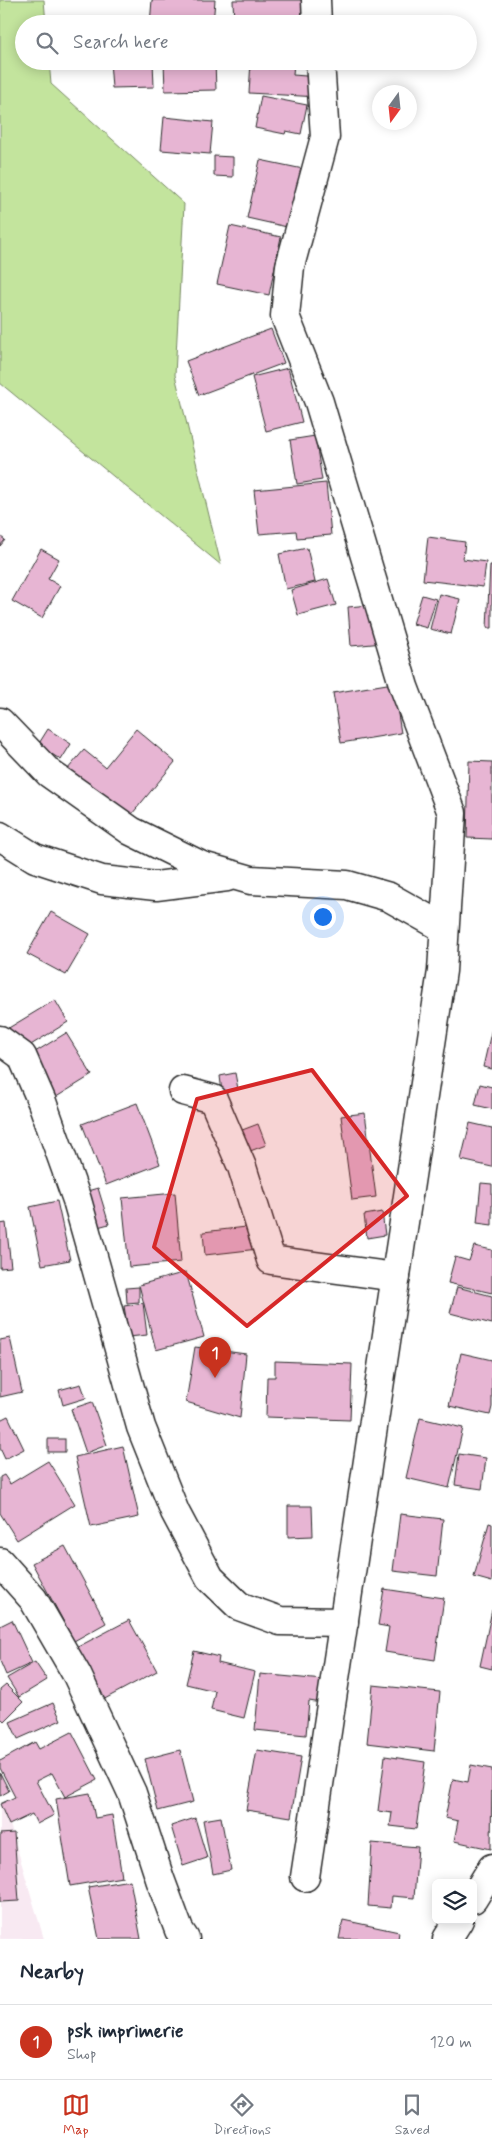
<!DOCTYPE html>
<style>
:root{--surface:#fff;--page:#f2f2f3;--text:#1f2937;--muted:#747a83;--line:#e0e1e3;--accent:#c8321e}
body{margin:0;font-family:Mynerve,sans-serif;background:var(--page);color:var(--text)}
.controls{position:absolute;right:15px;bottom:15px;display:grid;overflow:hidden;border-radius:8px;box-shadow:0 2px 12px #0003}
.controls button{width:45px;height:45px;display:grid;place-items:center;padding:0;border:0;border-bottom:1px solid var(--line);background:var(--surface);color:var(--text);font:25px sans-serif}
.compass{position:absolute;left:372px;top:85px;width:45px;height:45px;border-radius:50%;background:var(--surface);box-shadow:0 2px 12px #0003;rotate:195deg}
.you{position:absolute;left:322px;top:916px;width:18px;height:18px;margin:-12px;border:4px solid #fff;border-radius:50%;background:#1a73e8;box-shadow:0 0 0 8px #1a73e833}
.badge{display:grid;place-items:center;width:32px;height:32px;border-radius:50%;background:var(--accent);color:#fff;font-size:16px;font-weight:700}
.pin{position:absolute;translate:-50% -41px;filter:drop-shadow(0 1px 2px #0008)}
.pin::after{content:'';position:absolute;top:26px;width:18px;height:15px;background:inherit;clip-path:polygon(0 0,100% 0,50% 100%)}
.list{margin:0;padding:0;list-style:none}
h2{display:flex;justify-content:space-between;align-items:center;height:65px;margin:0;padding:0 20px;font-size:21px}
h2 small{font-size:16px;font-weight:400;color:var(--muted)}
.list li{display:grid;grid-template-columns:32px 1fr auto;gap:15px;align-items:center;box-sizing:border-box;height:75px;padding:0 20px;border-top:1px solid var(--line)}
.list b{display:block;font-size:19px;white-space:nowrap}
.list p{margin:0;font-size:16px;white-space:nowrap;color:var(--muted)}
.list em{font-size:16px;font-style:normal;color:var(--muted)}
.icon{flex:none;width:28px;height:28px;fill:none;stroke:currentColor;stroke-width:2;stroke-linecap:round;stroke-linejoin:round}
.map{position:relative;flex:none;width:492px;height:1939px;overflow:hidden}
.search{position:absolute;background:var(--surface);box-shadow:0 2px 12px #0003;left:15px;right:15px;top:15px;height:55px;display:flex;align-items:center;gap:12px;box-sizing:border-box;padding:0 18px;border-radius:28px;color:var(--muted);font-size:19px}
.sheet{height:140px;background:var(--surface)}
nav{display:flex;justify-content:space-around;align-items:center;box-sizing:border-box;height:70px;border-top:1px solid var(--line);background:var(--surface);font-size:14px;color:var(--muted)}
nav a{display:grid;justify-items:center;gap:2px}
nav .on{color:var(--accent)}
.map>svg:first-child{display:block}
.built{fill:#f8e9f2}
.green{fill:#c3e49d;stroke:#778864}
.building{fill:#e7b5d3;stroke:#2b2b2b}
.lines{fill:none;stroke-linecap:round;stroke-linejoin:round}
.minor-casing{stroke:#2b2b2b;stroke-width:31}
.minor{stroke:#fff;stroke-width:28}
.marked{fill:#d62828;fill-opacity:0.2;stroke:#d62828;stroke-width:4;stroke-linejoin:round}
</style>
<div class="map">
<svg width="492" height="1939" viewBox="0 0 492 1939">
<rect width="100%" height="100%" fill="#fff"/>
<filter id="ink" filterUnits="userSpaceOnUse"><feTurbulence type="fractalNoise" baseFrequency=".02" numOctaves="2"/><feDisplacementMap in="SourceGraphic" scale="10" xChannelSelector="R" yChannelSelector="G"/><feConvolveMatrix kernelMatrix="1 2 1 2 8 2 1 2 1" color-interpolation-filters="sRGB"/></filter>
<g filter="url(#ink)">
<polygon class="built" points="0,1805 6,1811 44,1939 0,1939"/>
<polygon class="green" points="0,0 44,0 46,24 24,24 24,61 49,61 51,84 184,204 175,375 221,565 0,383"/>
<g class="building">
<polygon points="152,0 215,0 213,24 150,24"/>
<polygon points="233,0 306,0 307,24 234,24"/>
<polygon points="110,61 153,61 154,87 112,88"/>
<polygon points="164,61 215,61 216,90 165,91"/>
<polygon points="251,61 294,61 293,75 319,77 318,97 249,93"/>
<polygon points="261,96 307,105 301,134 286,131 285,134 255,128"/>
<polygon points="164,117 213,122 210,154 161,150"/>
<polygon points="214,156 233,157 233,177 214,176"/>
<polygon points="260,160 308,170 296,229 247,218"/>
<polygon points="230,226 281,237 269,295 217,284"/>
<polygon points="271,329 284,363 199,395 186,361"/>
<polygon points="288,368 302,422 266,431 252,377"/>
<polygon points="315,436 322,480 297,484 290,440"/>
<polygon points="326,483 331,535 297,538 296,531 259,534 254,490"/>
<polygon points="0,536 5,540 0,546"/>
<polygon points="428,537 465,542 463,559 486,562 483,587 423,580"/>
<polygon points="307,548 315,582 286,589 279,554"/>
<polygon points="41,549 59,559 48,579 60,586 42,618 12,601"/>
<polygon points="490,565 492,565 492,628 487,628"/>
<polygon points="328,579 336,605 298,615 291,590"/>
<polygon points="439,594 460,599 451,634 430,629"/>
<polygon points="422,595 436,599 427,628 413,624"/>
<polygon points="380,604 383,643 351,646 348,607"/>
<polygon points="393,683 401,733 341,743 333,693"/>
<polygon points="48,729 71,744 61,760 38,745"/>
<polygon points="136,729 175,762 127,820 67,770 84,750 105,767"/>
<polygon points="469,761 492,762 492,839 467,838"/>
<polygon points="51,912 90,934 66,975 27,954"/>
<polygon points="55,1000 68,1022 21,1051 7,1029"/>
<polygon points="492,1028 492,1069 483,1067"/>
<polygon points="66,1033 92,1075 53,1099 27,1057"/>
<polygon points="235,1073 238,1089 222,1092 220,1076"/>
<polygon points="480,1084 492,1087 492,1109 475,1105"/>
<polygon points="137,1103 160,1164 106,1185 82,1124"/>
<polygon points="365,1113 376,1197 352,1200 341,1116"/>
<polygon points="470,1123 492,1128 492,1167 461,1160"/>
<polygon points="258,1124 266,1145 245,1153 237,1132"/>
<polygon points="481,1183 492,1184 492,1225 477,1223"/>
<polygon points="98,1188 109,1224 90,1229 80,1193"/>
<polygon points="175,1193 181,1262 129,1267 122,1198"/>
<polygon points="57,1201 70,1260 42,1265 30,1207"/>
<polygon points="382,1212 385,1235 367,1238 364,1215"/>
<polygon points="6,1223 11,1267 0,1268 0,1224"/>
<polygon points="255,1226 258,1249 205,1255 203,1232"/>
<polygon points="474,1246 492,1250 492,1293 448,1283 455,1257 469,1261"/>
<polygon points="186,1272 204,1337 156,1350 139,1285"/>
<polygon points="139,1287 139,1302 127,1303 126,1288"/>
<polygon points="457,1287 492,1296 492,1324 450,1313"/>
<polygon points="143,1303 147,1335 129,1337 124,1306"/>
<polygon points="10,1338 22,1392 0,1397 0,1340"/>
<polygon points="195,1347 246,1354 240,1418 186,1402"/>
<polygon points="461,1353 492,1360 492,1407 490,1415 449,1406"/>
<polygon points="275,1361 352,1364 350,1420 266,1417 267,1377 275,1377"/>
<polygon points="81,1384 86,1398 63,1405 59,1390"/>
<polygon points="92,1402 107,1445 86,1453 71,1409"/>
<polygon points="8,1416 24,1449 5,1459 0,1448 0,1420"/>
<polygon points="420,1418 463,1428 449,1488 406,1478"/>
<rect x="48" y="1439" width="17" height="13"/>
<polygon points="123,1446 139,1517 91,1527 75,1457"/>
<polygon points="459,1454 486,1458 482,1489 455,1485"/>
<polygon points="48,1461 75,1504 17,1540 0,1513 0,1477 4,1475 10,1484"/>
<polygon points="288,1506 312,1506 313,1536 288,1537"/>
<polygon points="400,1514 443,1519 437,1576 393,1571"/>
<polygon points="489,1523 492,1524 492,1582 474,1577"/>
<polygon points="65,1546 106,1623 74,1641 32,1563"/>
<polygon points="384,1589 444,1598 435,1660 385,1652 389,1627 378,1625"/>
<polygon points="492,1610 492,1669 480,1666"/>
<polygon points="12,1620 32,1663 6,1675 0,1661 0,1626"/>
<polygon points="129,1620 157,1671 99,1702 72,1650"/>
<polygon points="194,1651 219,1657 218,1663 255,1672 244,1718 211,1710 215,1691 186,1684"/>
<polygon points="35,1662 47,1680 19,1697 7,1678"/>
<polygon points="260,1674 323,1680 321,1703 309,1701 306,1735 255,1730"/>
<polygon points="6,1685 23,1702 4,1721 0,1717 0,1690"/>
<polygon points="373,1685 440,1692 434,1751 367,1743"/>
<polygon points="53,1703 61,1720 18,1739 10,1722"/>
<polygon points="72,1732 97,1780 65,1797 52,1773 36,1781 54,1815 37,1824 32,1814 9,1825 0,1804 15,1797 0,1768 0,1761 35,1742 39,1749"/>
<polygon points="180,1750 193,1802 158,1811 145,1759"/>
<polygon points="257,1750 301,1757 291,1817 246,1810"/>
<polygon points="385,1756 425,1762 416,1829 390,1826 392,1813 378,1811"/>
<polygon points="471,1765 492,1769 491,1849 454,1841 458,1821 445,1818 453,1779 468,1782"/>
<polygon points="0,1773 9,1791 0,1796"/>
<polygon points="90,1793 95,1818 112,1815 122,1877 70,1886 56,1799"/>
<polygon points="221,1817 231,1870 213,1874 203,1820"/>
<polygon points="195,1818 207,1858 183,1866 171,1826"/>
<polygon points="14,1833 19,1901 0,1902 0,1834"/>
<polygon points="372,1843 418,1847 414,1898 392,1896 391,1908 368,1906"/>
<polygon points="130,1880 141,1939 99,1939 88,1887"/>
<polygon points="343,1920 399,1932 398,1939 339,1939"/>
</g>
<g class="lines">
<g class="minor-casing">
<g id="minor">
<polyline points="316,0 317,24"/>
<polyline points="0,722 49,773 131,831 202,866 251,880 347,885 389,897 444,928"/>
<polyline points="0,836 35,858 102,880 156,886 227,877"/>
<polyline points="0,1040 22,1056 42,1102 77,1200 141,1427 175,1512 210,1578 239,1606 280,1621 344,1622"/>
<polyline points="183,1091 213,1099 242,1167 271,1260 396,1277"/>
<polyline points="0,1562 33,1599 77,1675 132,1793 160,1879 179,1930 185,1939"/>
<polyline points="305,1877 442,971 452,813 404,687 319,402 285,316 290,266 325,137 320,61"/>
<polyline points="473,1899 492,1868"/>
<polyline points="447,1939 459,1920"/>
</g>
</g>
<use href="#minor" class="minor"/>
</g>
</g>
<path class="marked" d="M312,1070l95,126 -160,130 -93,-79 43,-148z"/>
</svg>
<div class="controls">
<button><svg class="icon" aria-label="layers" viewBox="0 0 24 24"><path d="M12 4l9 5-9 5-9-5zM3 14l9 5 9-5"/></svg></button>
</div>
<svg class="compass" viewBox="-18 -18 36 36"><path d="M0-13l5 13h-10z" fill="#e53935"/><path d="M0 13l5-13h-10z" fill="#747a83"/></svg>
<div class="you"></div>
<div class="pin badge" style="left:215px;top:1378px">1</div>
<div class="search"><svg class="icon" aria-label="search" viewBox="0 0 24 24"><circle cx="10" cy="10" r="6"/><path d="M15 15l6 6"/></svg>Search here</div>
</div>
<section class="sheet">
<h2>Nearby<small></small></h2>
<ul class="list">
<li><span class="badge">1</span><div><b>psk imprimerie</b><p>Shop</p></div><em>120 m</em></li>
</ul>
</section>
<nav>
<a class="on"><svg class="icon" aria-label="map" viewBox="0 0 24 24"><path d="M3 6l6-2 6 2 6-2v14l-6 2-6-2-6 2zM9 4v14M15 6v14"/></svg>Map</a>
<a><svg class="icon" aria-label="directions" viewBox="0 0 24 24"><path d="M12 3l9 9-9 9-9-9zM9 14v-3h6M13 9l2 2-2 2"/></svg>Directions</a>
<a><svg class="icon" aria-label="saved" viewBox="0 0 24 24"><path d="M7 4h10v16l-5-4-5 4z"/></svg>Saved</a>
</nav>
